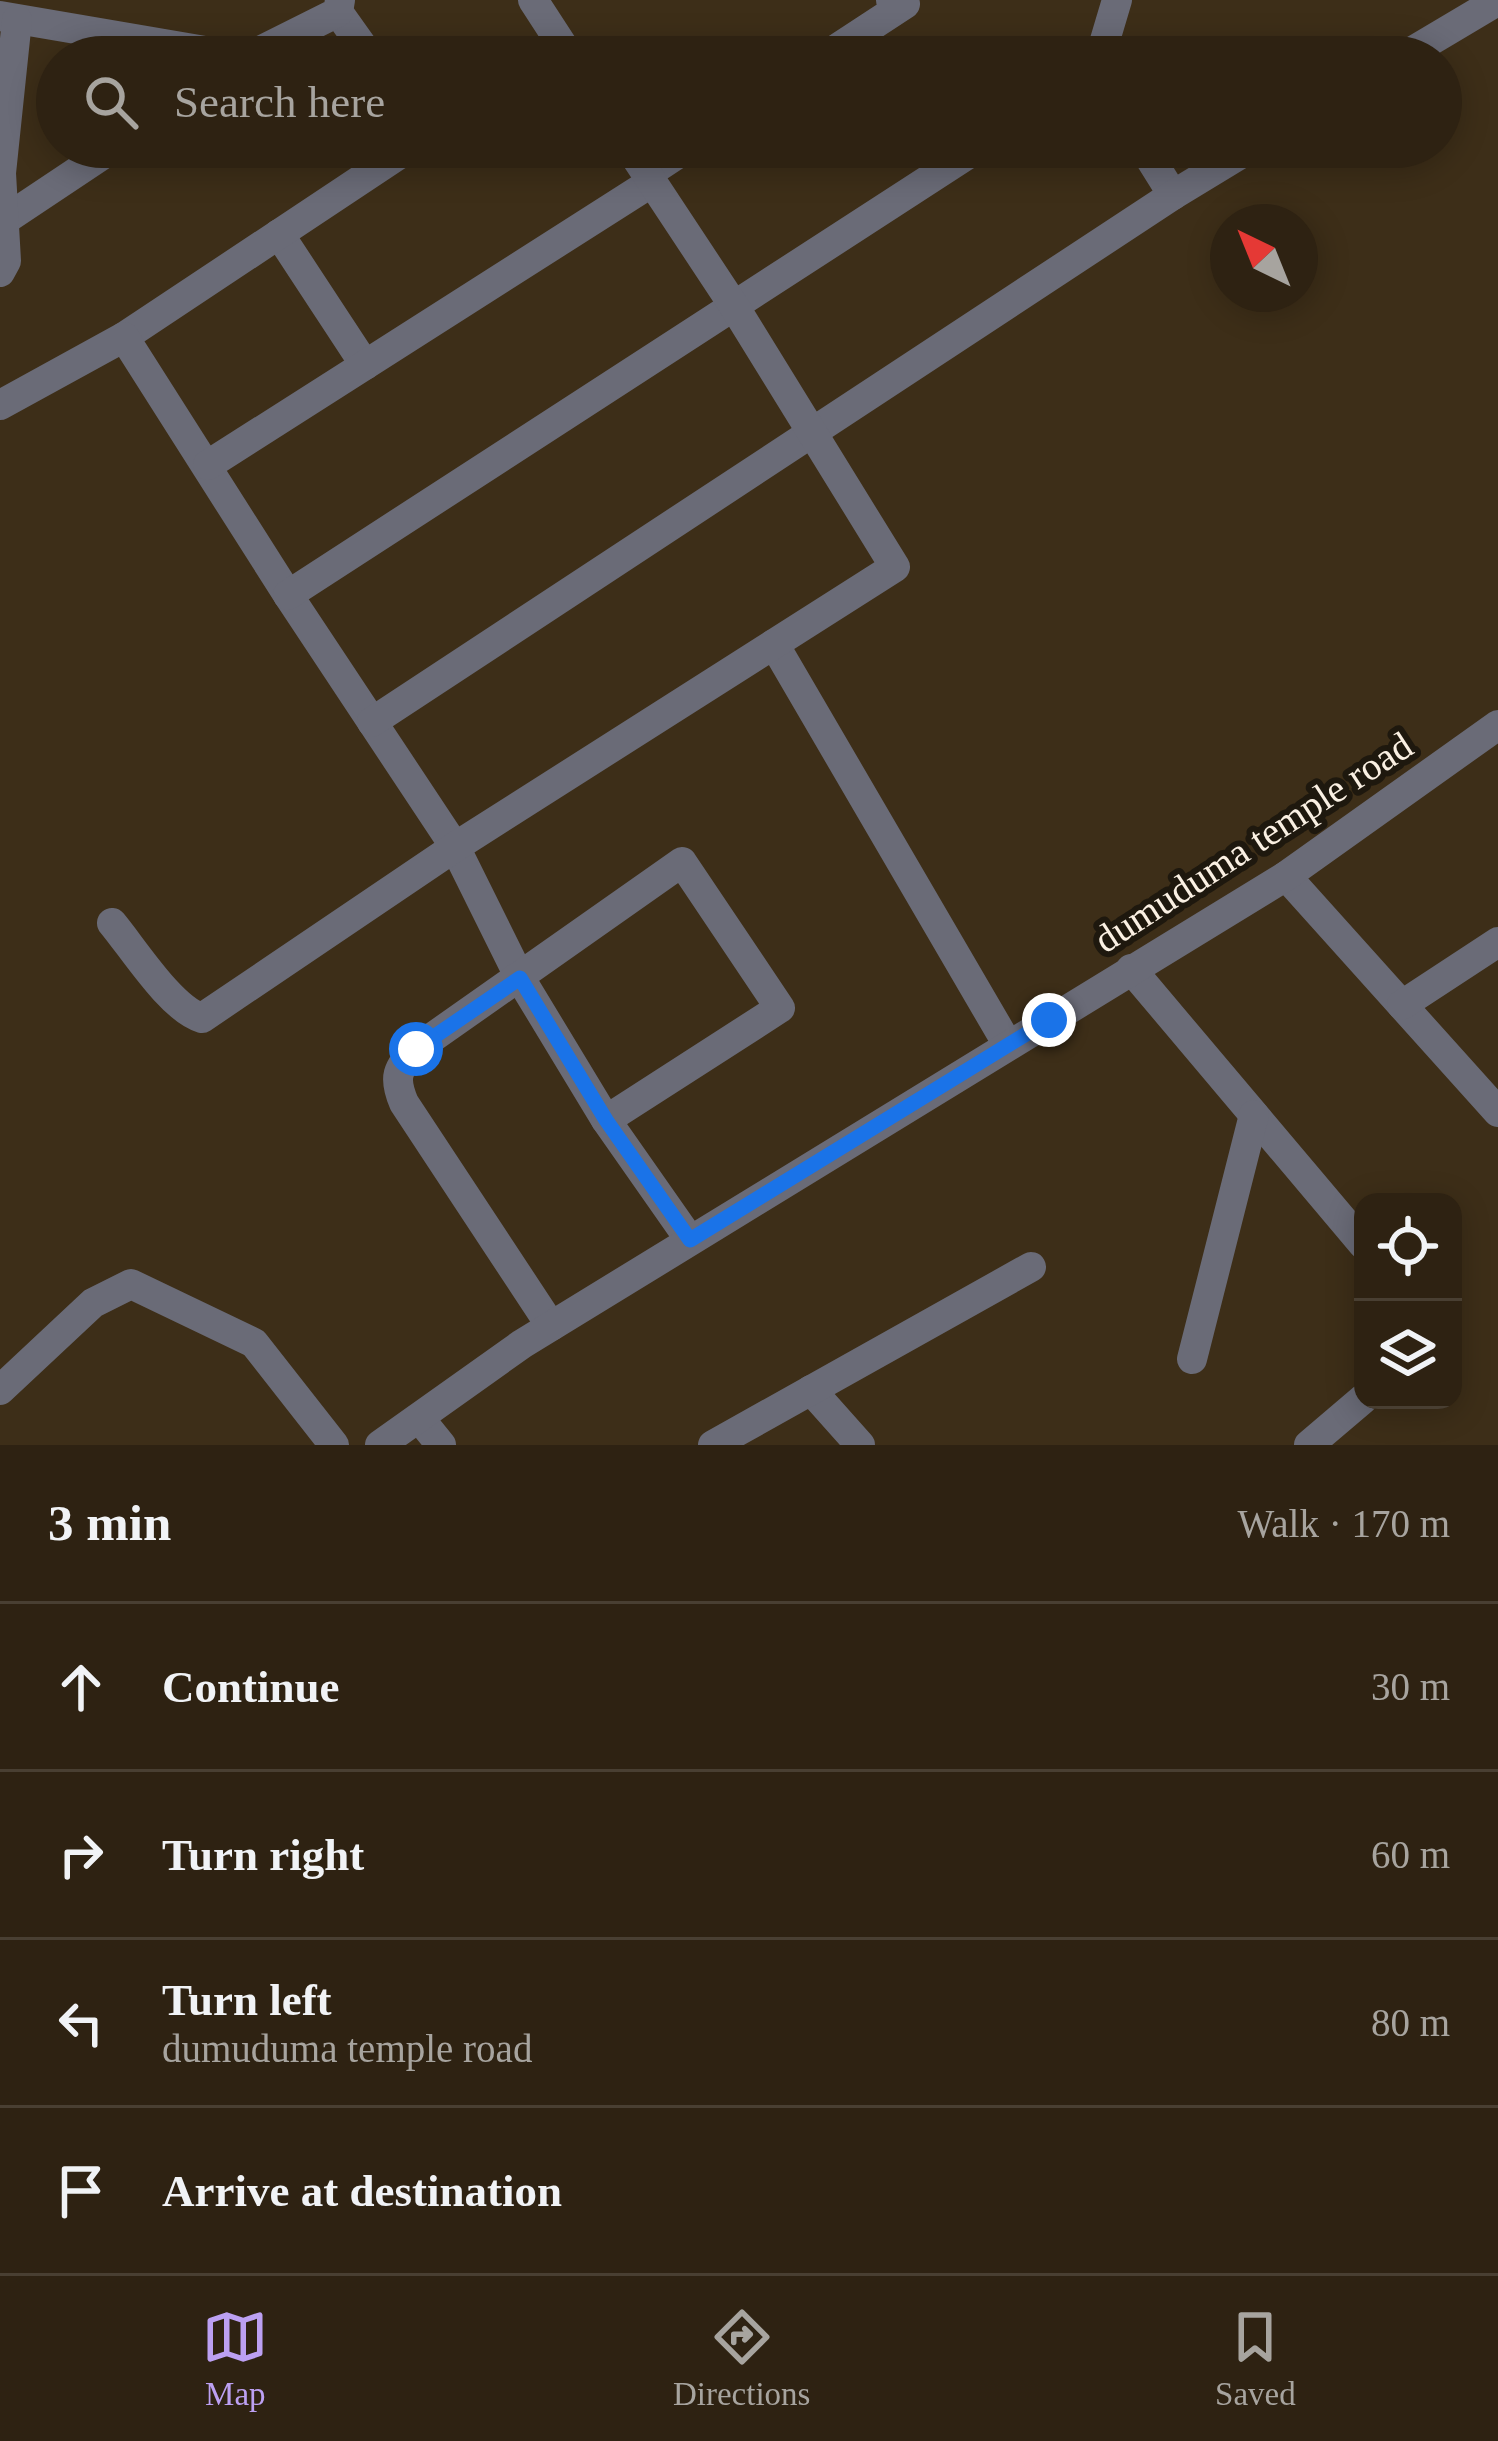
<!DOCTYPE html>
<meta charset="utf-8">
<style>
:root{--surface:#2e2212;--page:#3a2f20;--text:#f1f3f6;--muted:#a7a49f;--line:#493f32;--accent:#bca0f2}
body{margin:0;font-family:"Times New Roman",serif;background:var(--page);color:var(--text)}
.controls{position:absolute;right:36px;bottom:36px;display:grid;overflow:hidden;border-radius:24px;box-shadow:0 6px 30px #0003}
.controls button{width:108px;height:108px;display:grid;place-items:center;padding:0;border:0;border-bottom:3px solid var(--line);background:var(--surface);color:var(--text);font:60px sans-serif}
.compass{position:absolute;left:1210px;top:204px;width:108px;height:108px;border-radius:50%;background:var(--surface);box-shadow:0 6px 30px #0003;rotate:317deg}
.stop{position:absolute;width:36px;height:36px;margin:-27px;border:9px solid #1a73e8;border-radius:50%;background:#fff}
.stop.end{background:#1a73e8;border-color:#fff;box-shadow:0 3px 12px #0008}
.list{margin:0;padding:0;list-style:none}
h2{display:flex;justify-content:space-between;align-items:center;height:156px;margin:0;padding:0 48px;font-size:51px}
h2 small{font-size:39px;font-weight:400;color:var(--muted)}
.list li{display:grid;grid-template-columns:78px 1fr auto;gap:36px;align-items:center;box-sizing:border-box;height:168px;padding:0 48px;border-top:3px solid var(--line)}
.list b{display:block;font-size:45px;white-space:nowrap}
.list p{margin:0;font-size:39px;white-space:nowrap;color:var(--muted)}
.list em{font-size:39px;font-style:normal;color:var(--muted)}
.icon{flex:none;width:66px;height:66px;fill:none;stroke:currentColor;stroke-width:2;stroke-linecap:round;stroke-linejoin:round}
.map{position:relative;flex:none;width:1498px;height:1445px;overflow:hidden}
.search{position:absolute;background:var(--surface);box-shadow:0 6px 30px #0003;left:36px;right:36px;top:36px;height:132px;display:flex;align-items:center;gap:30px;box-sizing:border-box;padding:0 42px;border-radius:66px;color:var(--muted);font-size:45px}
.sheet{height:828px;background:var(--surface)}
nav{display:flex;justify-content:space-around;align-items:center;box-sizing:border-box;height:168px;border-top:3px solid var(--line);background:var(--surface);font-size:33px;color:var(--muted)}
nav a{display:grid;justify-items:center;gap:6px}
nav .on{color:var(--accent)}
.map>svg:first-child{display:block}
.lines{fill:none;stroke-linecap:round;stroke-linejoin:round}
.minor{stroke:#6a6b77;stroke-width:30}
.route{stroke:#1a73e8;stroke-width:15}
.labels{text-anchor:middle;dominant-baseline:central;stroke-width:12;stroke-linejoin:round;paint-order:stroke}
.street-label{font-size:39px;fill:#faf0e3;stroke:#1e180e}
</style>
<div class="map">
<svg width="1498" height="1445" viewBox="0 0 1498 1445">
<rect width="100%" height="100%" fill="#3d2e18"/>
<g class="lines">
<g class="minor">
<polyline points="533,0 570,57"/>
<polyline points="338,12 370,57"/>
<polyline points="0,16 240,57"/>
<polyline points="248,57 338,12 340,0"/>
<polyline points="824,57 905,4 891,0"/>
<polyline points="1100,57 1117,0"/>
<polyline points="1403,57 1492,4"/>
<polyline points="1143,147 1173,195"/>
<polyline points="647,174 688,147"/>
<polyline points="0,223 114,147"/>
<polyline points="279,234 365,365"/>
<polyline points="0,272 6,261 1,173 17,20"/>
<polyline points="124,337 410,147"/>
<polyline points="0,405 124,337 288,595 455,847 520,978 606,1120 690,1240"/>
<polyline points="208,465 652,182"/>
<polyline points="288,595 979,147"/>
<polyline points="774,644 1008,1045"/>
<polyline points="372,722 1173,195 1252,147"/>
<polyline points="1286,876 1498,1112"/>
<path d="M112,923c21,25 59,86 90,95l253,-171 440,-280 -161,-261 -105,-159"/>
<polyline points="1131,969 1363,1244"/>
<polyline points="1402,1005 1498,942"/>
<path d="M551,1326l-147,-223c-11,-26 -7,-34 12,-54l266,-187 98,146 -174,112"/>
<polyline points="1192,1359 1254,1115"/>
<polyline points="0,1390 93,1303 131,1284 254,1343 334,1445"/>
<polyline points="811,1390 860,1445"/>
<polyline points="420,1419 441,1445"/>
<polyline points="380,1445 522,1344 1286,876 1498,725"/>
<polyline points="713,1445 1031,1267"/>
<polyline points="1309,1445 1363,1399"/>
</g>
</g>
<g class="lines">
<polyline class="route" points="416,1049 520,978 606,1120 690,1240 1049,1020"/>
</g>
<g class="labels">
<g class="street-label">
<text transform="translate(1253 842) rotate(-33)">dumuduma temple road</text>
</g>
</g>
</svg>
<div class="controls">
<button><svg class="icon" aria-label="locate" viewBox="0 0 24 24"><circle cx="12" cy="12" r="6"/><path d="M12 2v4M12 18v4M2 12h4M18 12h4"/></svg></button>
<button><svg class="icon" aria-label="layers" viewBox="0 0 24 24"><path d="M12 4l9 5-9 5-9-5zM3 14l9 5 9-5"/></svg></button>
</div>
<svg class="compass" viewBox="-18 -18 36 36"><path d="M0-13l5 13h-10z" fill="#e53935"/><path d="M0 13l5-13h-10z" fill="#a7a49f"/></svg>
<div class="stop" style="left:416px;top:1049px"></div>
<div class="stop end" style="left:1049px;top:1020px"></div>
<div class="search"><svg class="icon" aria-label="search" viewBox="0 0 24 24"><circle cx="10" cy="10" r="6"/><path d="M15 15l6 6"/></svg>Search here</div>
</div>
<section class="sheet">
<h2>3 min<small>Walk · 170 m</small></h2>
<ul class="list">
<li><svg class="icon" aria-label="ahead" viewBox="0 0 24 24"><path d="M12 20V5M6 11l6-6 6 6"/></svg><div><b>Continue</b></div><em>30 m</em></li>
<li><svg class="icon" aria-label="right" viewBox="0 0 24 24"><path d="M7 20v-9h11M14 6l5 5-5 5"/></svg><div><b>Turn right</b></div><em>60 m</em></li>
<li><svg class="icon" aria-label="left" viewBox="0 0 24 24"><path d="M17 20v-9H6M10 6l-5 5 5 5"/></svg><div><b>Turn left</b><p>dumuduma temple road</p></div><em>80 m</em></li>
<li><svg class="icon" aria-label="arrive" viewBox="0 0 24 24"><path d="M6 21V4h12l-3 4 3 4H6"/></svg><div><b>Arrive at destination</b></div></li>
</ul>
</section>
<nav>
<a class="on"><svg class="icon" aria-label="map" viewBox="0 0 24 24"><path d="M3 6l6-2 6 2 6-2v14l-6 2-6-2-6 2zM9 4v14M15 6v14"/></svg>Map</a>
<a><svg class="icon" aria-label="directions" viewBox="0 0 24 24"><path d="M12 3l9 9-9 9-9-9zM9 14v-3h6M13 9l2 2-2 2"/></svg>Directions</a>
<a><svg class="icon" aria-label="saved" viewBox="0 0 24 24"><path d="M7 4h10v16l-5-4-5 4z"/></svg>Saved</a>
</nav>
